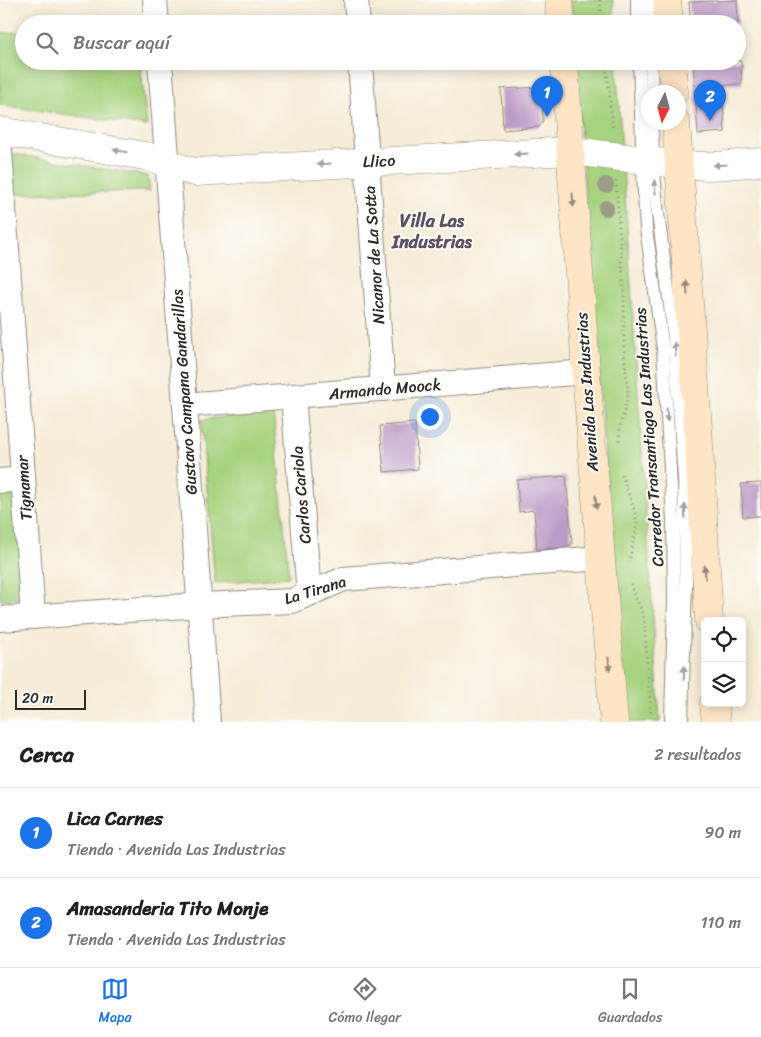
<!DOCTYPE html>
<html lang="es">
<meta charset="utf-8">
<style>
:root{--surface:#fff;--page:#f6f6f6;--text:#202124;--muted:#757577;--line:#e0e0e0;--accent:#1a73e8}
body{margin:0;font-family:Sriracha,sans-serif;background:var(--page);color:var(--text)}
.controls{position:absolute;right:15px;bottom:15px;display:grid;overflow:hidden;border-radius:8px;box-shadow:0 2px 12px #0003}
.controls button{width:45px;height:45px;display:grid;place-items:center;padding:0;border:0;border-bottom:1px solid var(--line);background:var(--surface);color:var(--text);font:25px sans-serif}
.compass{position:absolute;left:641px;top:85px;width:45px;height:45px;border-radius:50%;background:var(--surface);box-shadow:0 2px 12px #0003;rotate:186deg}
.scale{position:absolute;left:15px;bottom:12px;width:71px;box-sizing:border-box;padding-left:5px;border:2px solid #2b2b2b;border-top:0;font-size:14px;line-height:18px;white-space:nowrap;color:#2b2b2b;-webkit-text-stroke:4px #fdfcf7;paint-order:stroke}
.you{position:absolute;left:429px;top:416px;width:18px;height:18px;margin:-12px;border:4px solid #fff;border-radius:50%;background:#1a73e8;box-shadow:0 0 0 8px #1a73e833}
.badge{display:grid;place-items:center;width:32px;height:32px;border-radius:50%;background:var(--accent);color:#fff;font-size:16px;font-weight:700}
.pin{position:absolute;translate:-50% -41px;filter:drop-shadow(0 1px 2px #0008)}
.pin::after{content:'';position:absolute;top:26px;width:18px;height:15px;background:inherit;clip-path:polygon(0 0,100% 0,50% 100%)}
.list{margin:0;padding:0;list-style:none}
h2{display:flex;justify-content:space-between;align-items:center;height:65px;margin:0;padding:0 20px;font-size:21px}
h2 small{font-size:16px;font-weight:400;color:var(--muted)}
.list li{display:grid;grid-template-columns:32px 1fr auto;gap:15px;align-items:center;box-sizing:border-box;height:90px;padding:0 20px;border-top:1px solid var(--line)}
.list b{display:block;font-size:19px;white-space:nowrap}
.list p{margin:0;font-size:16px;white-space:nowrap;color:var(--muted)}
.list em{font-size:16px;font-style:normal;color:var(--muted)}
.icon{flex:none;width:28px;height:28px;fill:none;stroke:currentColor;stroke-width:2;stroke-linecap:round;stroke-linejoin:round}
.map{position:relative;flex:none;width:761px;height:722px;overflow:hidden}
.search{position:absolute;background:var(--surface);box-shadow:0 2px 12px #0003;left:15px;right:15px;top:15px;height:55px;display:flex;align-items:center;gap:12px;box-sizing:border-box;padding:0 18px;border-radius:28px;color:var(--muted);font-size:19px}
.sheet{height:245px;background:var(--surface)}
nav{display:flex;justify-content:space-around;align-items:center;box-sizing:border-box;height:70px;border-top:1px solid var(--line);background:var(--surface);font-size:14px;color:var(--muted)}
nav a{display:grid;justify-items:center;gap:2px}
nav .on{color:var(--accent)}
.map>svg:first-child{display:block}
.green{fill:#a7d380;stroke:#697f56}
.building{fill:#bd9bc8}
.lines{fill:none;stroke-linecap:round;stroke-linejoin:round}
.service-casing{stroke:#908c81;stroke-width:14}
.minor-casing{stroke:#908c81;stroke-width:26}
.tertiary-casing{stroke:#908c81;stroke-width:29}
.secondary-casing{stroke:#908c81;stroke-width:29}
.path{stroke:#908c81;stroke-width:3;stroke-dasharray:1 4;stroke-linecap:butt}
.service{stroke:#fff;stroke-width:12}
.minor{stroke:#fff;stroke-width:24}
.tertiary{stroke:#fff;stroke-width:28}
.secondary{stroke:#fee5c5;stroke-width:28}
.tree{fill:#9b9d86}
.oneway{fill:#a0a0a0}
.oneway2{fill:#948878}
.labels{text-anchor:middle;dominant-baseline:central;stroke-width:4;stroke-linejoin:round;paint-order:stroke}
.street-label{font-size:16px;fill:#2b2b2b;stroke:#fdfcf7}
.neighbourhood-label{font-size:18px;font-weight:bold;fill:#5e5262;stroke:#fdfcf7}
</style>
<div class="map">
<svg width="761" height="722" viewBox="0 0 761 722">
<rect width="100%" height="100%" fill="#fdfcf7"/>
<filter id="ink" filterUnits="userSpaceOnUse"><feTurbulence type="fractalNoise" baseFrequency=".02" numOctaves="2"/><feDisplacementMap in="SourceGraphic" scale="10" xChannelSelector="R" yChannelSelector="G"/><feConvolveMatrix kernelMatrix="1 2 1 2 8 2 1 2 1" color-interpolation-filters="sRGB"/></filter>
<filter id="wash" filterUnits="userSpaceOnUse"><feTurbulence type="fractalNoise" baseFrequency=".0096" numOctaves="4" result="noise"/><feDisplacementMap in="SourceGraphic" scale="20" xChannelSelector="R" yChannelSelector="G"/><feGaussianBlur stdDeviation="1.12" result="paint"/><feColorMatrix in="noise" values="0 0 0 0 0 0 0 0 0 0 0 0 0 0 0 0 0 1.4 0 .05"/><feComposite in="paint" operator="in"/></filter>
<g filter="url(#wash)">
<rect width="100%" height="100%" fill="#f6ecd7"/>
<g class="green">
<polygon points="571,0 613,0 614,24 572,24"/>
<polygon points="24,32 24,61 140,61 147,126 0,105 0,33"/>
<polygon points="575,61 616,61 660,722 625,722"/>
<polygon points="7,153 148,176 150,191 12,194"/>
<polygon points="273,411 289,577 215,583 201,420"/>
<polygon points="15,493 24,598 0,600 0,494"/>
</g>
<g id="blocks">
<g class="building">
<polygon points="737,0 738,24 691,24 689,2"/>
<polygon points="693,61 741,61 742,84 722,85 725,132 698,134"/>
<polygon points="541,87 543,121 539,127 503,130 501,89"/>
<polygon points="415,423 418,469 384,472 380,426"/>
<polygon points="566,476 572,544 567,547 537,549 534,510 519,512 517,480"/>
<polygon points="761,483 761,516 743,517 741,484"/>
</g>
</g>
</g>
<g filter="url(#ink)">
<use href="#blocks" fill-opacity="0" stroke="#908c81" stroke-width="1"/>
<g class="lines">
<g class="service-casing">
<g id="service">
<polyline points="637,0 637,24"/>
<polyline points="648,0 649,24"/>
<polyline points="639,61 644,194 646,228 663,349 673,520 674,600 671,722"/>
<polyline points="651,61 652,92"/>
<polyline points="652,122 653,162 657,206 674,337 684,478 686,580 682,722"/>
</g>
</g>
<g class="minor-casing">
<g id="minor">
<polyline points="155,0 157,24"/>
<polyline points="356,0 358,24"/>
<polyline points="160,61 208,722"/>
<polyline points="360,61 383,389"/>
<polyline points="0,151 33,617"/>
<polyline points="293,396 309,594"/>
<polyline points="185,405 586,372"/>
<polyline points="0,481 23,479"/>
<polyline points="0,619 200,605 292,601 344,579 600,558"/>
</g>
</g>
<g class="tertiary-casing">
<path id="tertiary" d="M0,131l145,25c17,4 33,13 50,16l375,-21c46,4 91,14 137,15 18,0 36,-3 54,-4"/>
</g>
<g class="secondary-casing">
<g id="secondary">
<polyline points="559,0 561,24"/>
<polyline points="667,0 669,24"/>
<polyline points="564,61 586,372 614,722"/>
<polyline points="671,61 674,92"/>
<polyline points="676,122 698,428 709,621"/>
<polyline points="714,703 716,722"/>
</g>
</g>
<g class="path">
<polyline points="600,0 602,24"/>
<polyline points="606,61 613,130"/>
<polyline points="616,181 624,293 624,354 628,389 627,400 620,427 619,441"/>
<polyline points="622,475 635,512 637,525 629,562"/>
<path d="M631,584c2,13 10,21 13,34l7,98"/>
</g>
<use href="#service" class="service"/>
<use href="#minor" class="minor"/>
<use href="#tertiary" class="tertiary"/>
<use href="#secondary" class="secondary"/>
</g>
<g class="tree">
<circle cx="606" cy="185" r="8"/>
<circle cx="606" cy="208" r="8"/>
</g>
<defs><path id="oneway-solid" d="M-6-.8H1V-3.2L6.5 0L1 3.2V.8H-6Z" transform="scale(1.25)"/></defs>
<g class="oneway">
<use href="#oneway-solid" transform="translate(120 151) rotate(-170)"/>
<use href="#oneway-solid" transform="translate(521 154) rotate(177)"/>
<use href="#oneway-solid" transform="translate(324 164) rotate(176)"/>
<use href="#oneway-solid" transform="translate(720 165) rotate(176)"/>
<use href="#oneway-solid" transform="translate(655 187) rotate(-95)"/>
<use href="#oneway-solid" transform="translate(675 349) rotate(-94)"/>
<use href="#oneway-solid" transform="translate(667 415) rotate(87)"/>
<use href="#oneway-solid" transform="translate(685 511) rotate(-92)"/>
<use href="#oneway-solid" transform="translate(684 673) rotate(-88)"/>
</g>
<g class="oneway2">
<use href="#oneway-solid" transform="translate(573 200) rotate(86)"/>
<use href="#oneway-solid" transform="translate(687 288) rotate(-94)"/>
<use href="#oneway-solid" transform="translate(596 502) rotate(85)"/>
<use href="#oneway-solid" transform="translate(705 572) rotate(-94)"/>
<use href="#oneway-solid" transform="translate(609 664) rotate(85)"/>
</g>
</g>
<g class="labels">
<g class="street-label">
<text transform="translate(379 161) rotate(-3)">Llico</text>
<text transform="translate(374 255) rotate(-94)">Nicanor de La Sotta</text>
<text transform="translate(385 389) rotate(-5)">Armando Moock</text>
<text transform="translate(184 392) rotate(-94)">Gustavo Campana Gandarillas</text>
<text transform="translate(587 392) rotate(-94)">Avenida Las Industrias</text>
<text transform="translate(649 437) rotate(-94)">Corredor Transantiago Las Industrias</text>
<text transform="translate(24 488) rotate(-94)">Tignamar</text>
<text transform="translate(301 495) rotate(-95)">Carlos Cariola</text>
<text transform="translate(315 590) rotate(-17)">La Tirana</text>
</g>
<g class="neighbourhood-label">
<text x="432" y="221">Villa Las<tspan x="432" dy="21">Industrias</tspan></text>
</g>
</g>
</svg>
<div class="controls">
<button><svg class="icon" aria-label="locate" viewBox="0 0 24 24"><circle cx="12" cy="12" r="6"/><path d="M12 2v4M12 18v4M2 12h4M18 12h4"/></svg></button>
<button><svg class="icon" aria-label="layers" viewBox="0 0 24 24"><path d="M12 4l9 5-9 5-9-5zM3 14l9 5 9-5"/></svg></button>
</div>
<svg class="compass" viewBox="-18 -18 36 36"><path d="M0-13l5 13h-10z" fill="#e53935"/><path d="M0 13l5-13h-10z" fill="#757577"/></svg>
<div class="scale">20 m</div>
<div class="you"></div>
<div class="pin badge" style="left:547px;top:117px">1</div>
<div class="pin badge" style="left:710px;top:121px">2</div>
<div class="search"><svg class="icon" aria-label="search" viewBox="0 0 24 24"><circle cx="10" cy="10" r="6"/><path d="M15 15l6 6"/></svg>Buscar aquí</div>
</div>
<section class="sheet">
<h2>Cerca<small>2 resultados</small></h2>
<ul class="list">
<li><span class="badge">1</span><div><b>Lica Carnes</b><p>Tienda · Avenida Las Industrias</p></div><em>90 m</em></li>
<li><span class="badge">2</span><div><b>Amasanderia Tito Monje</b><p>Tienda · Avenida Las Industrias</p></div><em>110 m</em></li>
</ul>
</section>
<nav>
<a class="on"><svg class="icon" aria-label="map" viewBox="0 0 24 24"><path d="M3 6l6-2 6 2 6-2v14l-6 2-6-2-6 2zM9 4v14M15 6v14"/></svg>Mapa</a>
<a><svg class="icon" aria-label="directions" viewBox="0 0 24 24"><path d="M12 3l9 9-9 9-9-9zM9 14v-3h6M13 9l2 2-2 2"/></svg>Cómo llegar</a>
<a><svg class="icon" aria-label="saved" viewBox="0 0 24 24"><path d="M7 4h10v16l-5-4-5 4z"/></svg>Guardados</a>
</nav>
